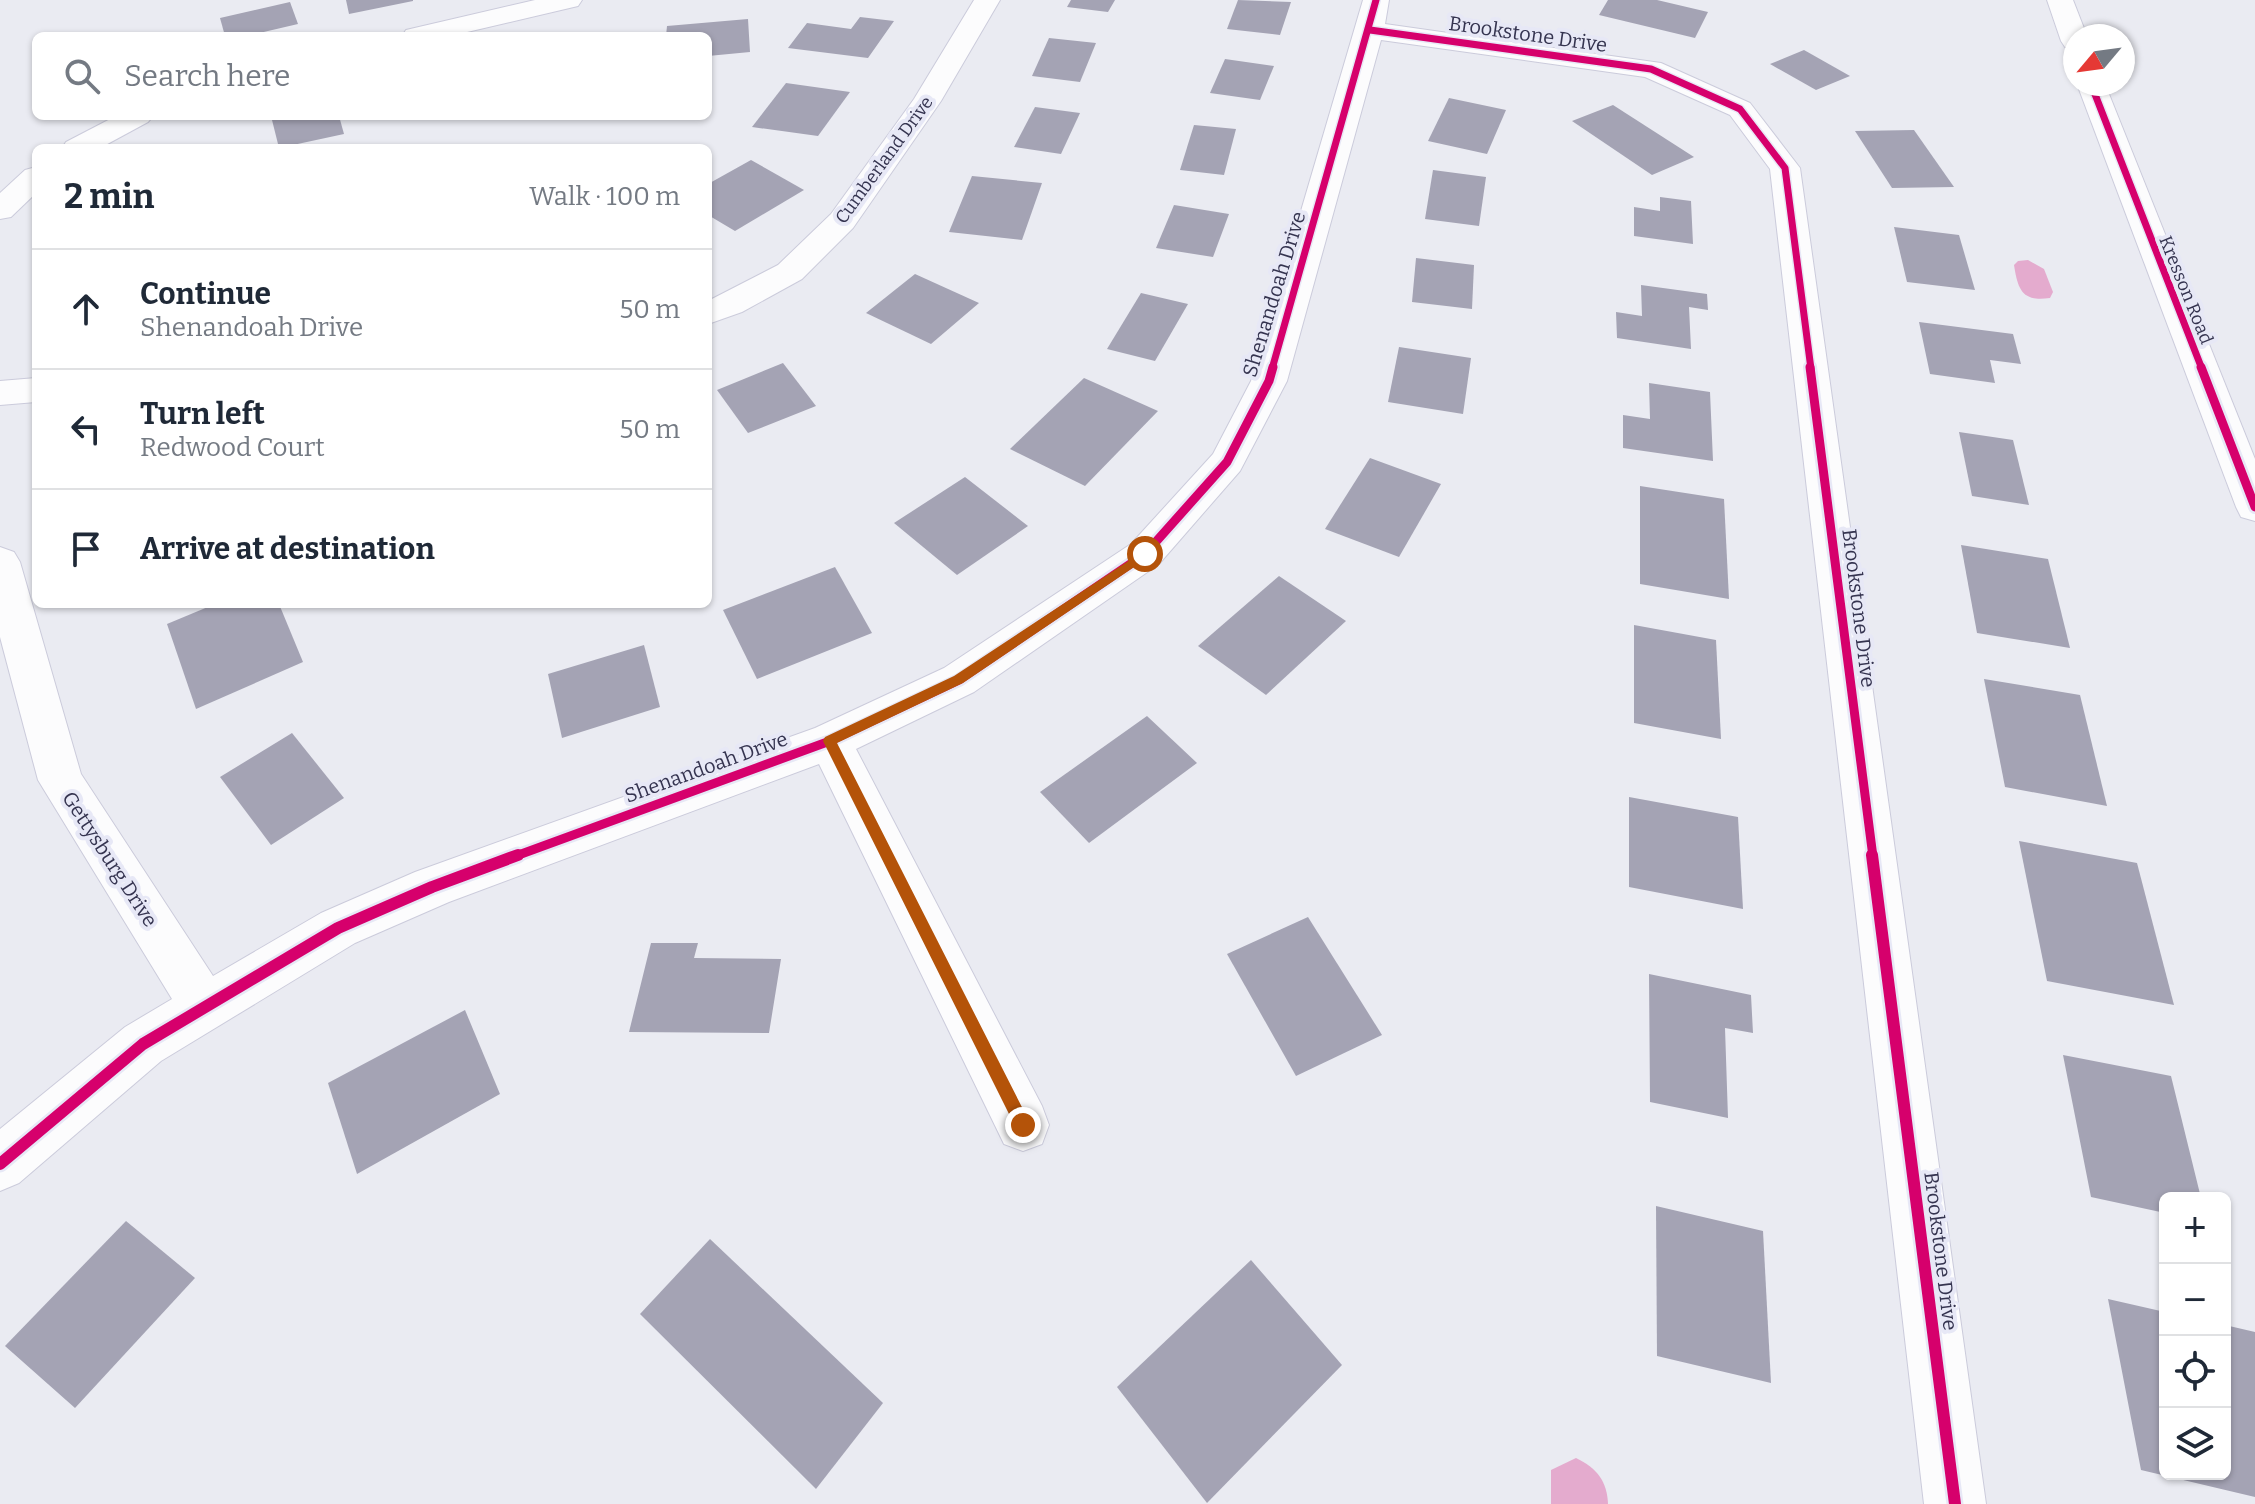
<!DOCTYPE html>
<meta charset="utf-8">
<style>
:root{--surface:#fff;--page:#f2f2f3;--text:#1f2937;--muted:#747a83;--line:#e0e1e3}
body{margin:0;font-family:Bitter,serif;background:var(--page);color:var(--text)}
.controls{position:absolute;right:24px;bottom:24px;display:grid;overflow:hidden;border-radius:12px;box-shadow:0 2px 6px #0004}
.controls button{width:72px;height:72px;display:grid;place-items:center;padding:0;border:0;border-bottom:2px solid var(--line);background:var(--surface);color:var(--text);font:40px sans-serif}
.compass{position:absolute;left:2063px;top:24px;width:72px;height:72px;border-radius:50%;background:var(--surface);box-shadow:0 2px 6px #0004;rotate:241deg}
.stop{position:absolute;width:24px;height:24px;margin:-18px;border:6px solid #b45309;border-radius:50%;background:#fff}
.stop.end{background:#b45309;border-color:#fff;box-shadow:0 2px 8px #0008}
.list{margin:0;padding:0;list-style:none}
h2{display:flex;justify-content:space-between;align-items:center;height:104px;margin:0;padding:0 32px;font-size:34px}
h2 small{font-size:26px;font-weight:400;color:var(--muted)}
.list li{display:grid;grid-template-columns:52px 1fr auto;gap:24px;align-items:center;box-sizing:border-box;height:120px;padding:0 32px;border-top:2px solid var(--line)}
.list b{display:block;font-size:30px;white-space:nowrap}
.list p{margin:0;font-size:26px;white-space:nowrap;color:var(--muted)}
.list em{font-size:26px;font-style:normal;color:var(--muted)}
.icon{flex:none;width:44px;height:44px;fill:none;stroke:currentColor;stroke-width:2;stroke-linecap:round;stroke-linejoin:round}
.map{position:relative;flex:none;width:2255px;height:1504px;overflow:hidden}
.search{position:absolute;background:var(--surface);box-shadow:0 2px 6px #0004;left:32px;top:32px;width:680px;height:88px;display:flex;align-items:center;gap:20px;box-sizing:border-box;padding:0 28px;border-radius:12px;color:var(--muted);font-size:30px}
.panel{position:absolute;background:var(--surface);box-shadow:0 2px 6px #0004;left:32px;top:144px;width:680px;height:464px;border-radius:12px}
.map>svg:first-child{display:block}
.water{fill:#e4abce}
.building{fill:#a4a3b4}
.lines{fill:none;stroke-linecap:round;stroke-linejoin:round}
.street-casing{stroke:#cbcbdb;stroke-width:2}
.secondary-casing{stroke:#cbcbdb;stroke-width:2}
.street{fill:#fcfcfd;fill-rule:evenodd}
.secondary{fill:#fcfcfd;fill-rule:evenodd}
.cycleway-far2-casing{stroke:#e7e8f6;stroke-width:10}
.cycleway-far1-casing{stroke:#e7e8f6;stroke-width:14}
.cycleway-casing{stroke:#e7e8f6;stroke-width:17}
.cycleway-far2{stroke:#d6006c;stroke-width:7}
.cycleway-far1{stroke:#d6006c;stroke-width:9}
.cycleway{stroke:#d6006c;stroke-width:12}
.route{fill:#b45309}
.labels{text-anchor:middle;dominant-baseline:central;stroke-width:8;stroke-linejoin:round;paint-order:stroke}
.far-street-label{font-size:18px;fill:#353450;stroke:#e7e8f6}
.street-label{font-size:20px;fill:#353450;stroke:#e7e8f6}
</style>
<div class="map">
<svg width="2255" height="1504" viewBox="0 0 2255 1504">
<rect width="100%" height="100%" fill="#eaebf2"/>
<g class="water">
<path d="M2028,260l16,9 9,23 -3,6c-28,4 -32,-8 -36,-33l4,-4z"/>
<path d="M1576,1458c21,10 31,23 32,46h-57v-34z"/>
</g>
<g class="building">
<polygon points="346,0 413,0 413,1 349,14"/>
<polygon points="1071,0 1115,0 1108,12 1067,7"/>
<polygon points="1238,0 1291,2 1280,35 1227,29"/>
<polygon points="1608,0 1657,0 1708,12 1695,38 1599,15"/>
<polygon points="290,2 298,24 247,36 225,36 220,18"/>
<polygon points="860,17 894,21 868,58 788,48 807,23 851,29"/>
<polygon points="748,19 750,52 708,56 708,36 666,36 667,26"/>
<polygon points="1049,38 1096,43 1080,82 1032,76"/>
<polygon points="1804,50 1850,76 1816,90 1770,64"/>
<polygon points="1225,59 1274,66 1260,100 1210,93"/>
<polygon points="786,83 850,92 818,136 752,127"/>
<polygon points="1449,98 1506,110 1487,154 1428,141"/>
<polygon points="1613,105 1694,157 1652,175 1572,121"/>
<polygon points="1035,107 1080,113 1061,154 1014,147"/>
<polygon points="271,116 339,116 344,134 279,148"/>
<polygon points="1194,125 1236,129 1224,175 1180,170"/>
<polygon points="1914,130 1954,187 1892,188 1855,131"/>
<polygon points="751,160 804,190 735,231 708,215 708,184"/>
<polygon points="1433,170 1486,177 1479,226 1425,219"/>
<polygon points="972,176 1042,183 1022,240 949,232"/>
<polygon points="1660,197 1691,201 1693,244 1634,236 1634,207 1660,211"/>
<polygon points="1174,205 1229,214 1213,257 1156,248"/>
<polygon points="1894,227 1959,235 1975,290 1907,282"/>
<polygon points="1416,258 1474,265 1472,309 1412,302"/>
<polygon points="915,274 979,303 931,344 866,313"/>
<polygon points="1641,285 1707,294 1708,310 1689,307 1691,349 1617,338 1616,312 1642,316"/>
<polygon points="1141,293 1188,304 1155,361 1107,349"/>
<polygon points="1919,322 2013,334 2021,364 1990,360 1995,383 1930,374"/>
<polygon points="1399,347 1471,358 1463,414 1388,402"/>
<polygon points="783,363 816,406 748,433 717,390"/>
<polygon points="1084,378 1158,411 1085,486 1010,449"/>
<polygon points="1649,383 1710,392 1713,461 1623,448 1623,415 1650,419"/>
<polygon points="1959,432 2013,440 2029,505 1972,496"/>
<polygon points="1370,458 1441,484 1399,557 1325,529"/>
<polygon points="965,477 1028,526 957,575 894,523"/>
<polygon points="1640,486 1724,499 1729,599 1640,584"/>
<polygon points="1961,545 2048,559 2070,648 1977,633"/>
<polygon points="835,567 872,633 757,679 723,610"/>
<polygon points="1279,576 1346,621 1266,695 1198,646"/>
<polygon points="215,604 279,604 303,662 196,709 167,624"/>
<polygon points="1634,625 1716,640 1721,739 1634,723"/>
<polygon points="644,645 660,707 562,738 548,674"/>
<polygon points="1984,679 2080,695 2107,806 2005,787"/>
<polygon points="1147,716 1197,763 1089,843 1040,792"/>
<polygon points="292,733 344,798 271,845 220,777"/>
<polygon points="1629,797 1738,817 1743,909 1629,887"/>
<polygon points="2019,841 2137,863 2174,1005 2047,981"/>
<polygon points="1308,917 1382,1035 1296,1076 1227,954"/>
<polygon points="651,943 698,943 694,958 781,959 769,1033 629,1032"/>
<polygon points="1649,974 1751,995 1753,1033 1725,1028 1728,1118 1650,1102"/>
<polygon points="465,1010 500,1094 357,1174 328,1083"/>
<polygon points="2063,1055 2171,1076 2201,1198 2165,1198 2165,1213 2091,1197"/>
<polygon points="1656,1206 1763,1231 1771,1383 1657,1356"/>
<polygon points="126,1221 195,1278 75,1408 5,1346"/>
<polygon points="710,1239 883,1403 816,1489 640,1314"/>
<polygon points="1251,1260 1342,1365 1207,1503 1117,1387"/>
<polygon points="2108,1299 2165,1312 2165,1474 2225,1474 2225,1325 2255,1332 2255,1497 2141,1470"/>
</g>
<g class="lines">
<g class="street-casing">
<g id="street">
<polygon points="535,0 582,0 578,6 450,36 402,36 406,30"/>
<polygon points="974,0 1000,0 941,101 853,228 802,279 742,312 708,324 708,301 778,265 831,214 914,99"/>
<polygon points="1363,0 1389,0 1385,24 1661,63 1750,103 1800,168 1986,1504 1924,1504 1770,169 1730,115 1645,77 1381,40 1287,381 1240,471 1159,564 974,692 856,749 1042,1106 1049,1125 1042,1144 1023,1151 1004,1144 819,764 449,902 355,943 161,1061 19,1183 0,1191 0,1129 125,1027 172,999 38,780 0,637 0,547 14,552 20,562 81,774 213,976 321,913 415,872 815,728 944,668 1131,544 1213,454 1251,381"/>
<polygon points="116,116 153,116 148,122 100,148 62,148 66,142"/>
<polygon points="36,167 36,193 11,217 0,219 0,193 25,170"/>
<polygon points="36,378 36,402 0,405 0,381"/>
</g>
</g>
<g class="secondary-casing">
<g id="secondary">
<polygon points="2047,0 2073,0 2087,36 2075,36 2075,49 2065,47 2061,41"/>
<polygon points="2077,84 2105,84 2255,459 2255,521 2241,517 2236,507"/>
</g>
</g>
<use href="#street" class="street"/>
<use href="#secondary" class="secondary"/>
<g class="cycleway-far2-casing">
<g id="cycleway-far2">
<polyline points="1370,30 1651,69 1740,109 1785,168 1811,369"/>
<polyline points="2091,84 2202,369"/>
<polyline points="1272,369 1376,0"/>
</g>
</g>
<g class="cycleway-far1-casing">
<g id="cycleway-far1">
<polyline points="1810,367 1873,857"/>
<polyline points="2201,367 2255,507"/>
<polyline points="513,857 830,741 959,680 1145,554 1227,462 1269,381 1273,367"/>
</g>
</g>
<g class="cycleway-casing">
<g id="cycleway">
<polyline points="1872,855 1955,1504"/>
<polyline points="0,1164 143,1044 338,928 432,887 518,855"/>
</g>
</g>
<use href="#cycleway-far2" class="cycleway-far2"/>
<use href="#cycleway-far1" class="cycleway-far1"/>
<use href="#cycleway" class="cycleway"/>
</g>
<polygon class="route" points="1145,550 1151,554 1149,557 963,683 837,743 1028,1119 1028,1130 1023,1132 1017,1130 823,741 825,737 954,676"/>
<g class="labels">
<g class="far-street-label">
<text transform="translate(884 160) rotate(-54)">Cumberland Drive</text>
<text transform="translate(2186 290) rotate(68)">Kresson Road</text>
</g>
<g class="street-label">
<text transform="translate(1528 34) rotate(8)">Brookstone Drive</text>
<text transform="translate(1274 294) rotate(-73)">Shenandoah Drive</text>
<text transform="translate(1859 608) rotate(83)">Brookstone Drive</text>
<text transform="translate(706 767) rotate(-20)">Shenandoah Drive</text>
<text transform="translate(110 859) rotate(57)">Gettysburg Drive</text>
<text transform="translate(1941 1251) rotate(83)">Brookstone Drive</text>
</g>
</g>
</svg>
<div class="controls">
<button>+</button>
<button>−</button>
<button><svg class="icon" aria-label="locate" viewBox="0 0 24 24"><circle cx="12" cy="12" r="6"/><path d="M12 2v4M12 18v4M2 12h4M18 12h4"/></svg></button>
<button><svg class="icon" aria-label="layers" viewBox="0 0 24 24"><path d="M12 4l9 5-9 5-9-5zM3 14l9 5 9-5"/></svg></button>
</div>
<svg class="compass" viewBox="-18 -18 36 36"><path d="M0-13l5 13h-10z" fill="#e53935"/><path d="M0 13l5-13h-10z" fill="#747a83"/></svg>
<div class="stop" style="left:1145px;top:554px"></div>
<div class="stop end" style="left:1023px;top:1125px"></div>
<div class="search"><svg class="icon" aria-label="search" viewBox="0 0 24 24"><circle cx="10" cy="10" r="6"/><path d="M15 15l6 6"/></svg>Search here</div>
<section class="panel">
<h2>2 min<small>Walk · 100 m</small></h2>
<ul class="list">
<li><svg class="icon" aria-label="ahead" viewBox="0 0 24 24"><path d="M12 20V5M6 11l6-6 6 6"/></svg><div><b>Continue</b><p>Shenandoah Drive</p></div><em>50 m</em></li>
<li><svg class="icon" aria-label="left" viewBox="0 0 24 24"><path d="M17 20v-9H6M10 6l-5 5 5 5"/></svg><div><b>Turn left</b><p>Redwood Court</p></div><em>50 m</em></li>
<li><svg class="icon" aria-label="arrive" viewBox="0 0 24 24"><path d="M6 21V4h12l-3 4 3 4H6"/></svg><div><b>Arrive at destination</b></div></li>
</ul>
</section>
</div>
